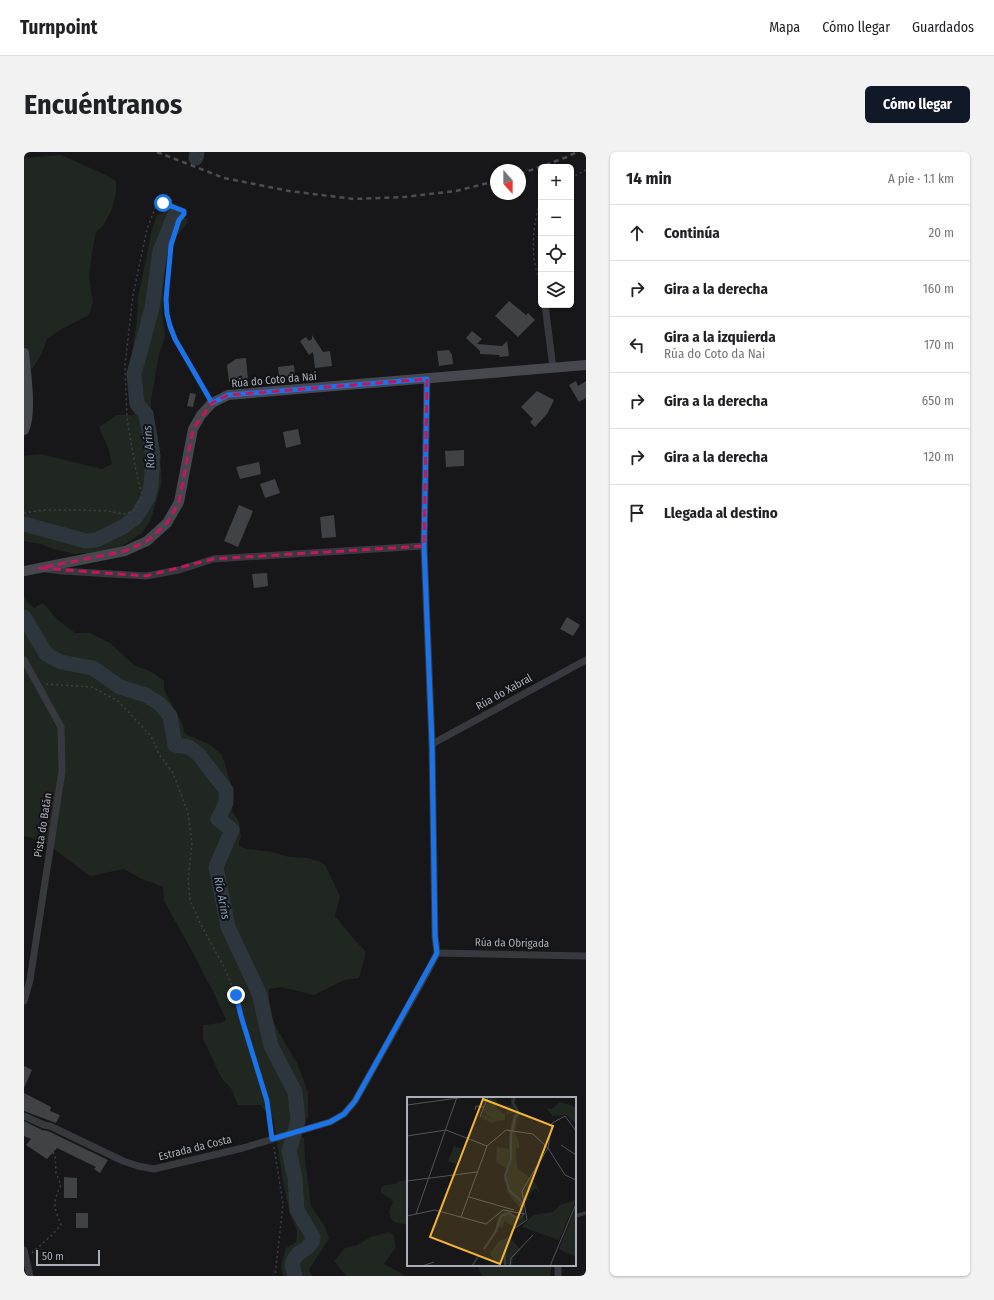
<!DOCTYPE html>
<html lang="es">
<meta charset="utf-8">
<style>
:root{--surface:#fff;--page:#f2f2f2;--text:#202124;--muted:#757577;--line:#e0e0e0;--accent:#111827}
body{margin:0;font-family:"Fira Sans Condensed",sans-serif;background:var(--page);color:var(--text)}
.controls{position:absolute;right:12px;top:12px;display:grid;overflow:hidden;border-radius:6px;box-shadow:0 1px 3px #0004}
.controls button{width:36px;height:36px;display:grid;place-items:center;padding:0;border:0;border-bottom:1px solid var(--line);background:var(--surface);color:var(--text);font:20px sans-serif}
.compass{position:absolute;left:466px;top:12px;width:36px;height:36px;border-radius:50%;background:var(--surface);box-shadow:0 1px 3px #0004;rotate:159deg}
.scale{position:absolute;left:12px;bottom:10px;width:64px;box-sizing:border-box;padding-left:4px;border:2px solid #a9aeb9;border-top:0;font-size:11px;line-height:14px;white-space:nowrap;color:#a9aeb9;-webkit-text-stroke:3px #121214;paint-order:stroke}
.stop{position:absolute;width:12px;height:12px;margin:-9px;border:3px solid #1a73e8;border-radius:50%;background:#fff}
.stop.end{background:#1a73e8;border-color:#fff;box-shadow:0 1px 4px #0008}
.list{margin:0;padding:0;list-style:none}
h2{display:flex;justify-content:space-between;align-items:center;height:52px;margin:0;padding:0 16px;font-size:17px}
h2 small{font-size:13px;font-weight:400;color:var(--muted)}
.list li{display:grid;grid-template-columns:26px 1fr auto;gap:12px;align-items:center;box-sizing:border-box;height:56px;padding:0 16px;border-top:1px solid var(--line)}
.list b{display:block;font-size:15px;white-space:nowrap}
.list p{margin:0;font-size:13px;white-space:nowrap;color:var(--muted)}
.list em{font-size:13px;font-style:normal;color:var(--muted)}
.icon{flex:none;width:22px;height:22px;fill:none;stroke:currentColor;stroke-width:2;stroke-linecap:round;stroke-linejoin:round}
.map{position:relative;flex:none;width:562px;height:1124px;overflow:hidden;border-radius:6px}
header{display:flex;align-items:center;gap:24px;box-sizing:border-box;height:56px;padding:0 20px;background:var(--surface);border-bottom:1px solid var(--line)}
header strong{font-size:19px}
nav{display:flex;gap:22px;margin-inline-start:auto;font-size:14px}
.intro{display:flex;align-items:center;justify-content:space-between;box-sizing:border-box;height:96px;padding:0 24px}
h1{margin:0;font-size:28px}
.button{padding:10px 18px;border-radius:6px;background:var(--accent);color:#fff;font-size:14px;font-weight:700}
main{display:flex;gap:24px;padding:0 24px}
aside{flex:1;background:var(--surface);border-radius:6px;box-shadow:0 1px 3px #0004}
.map>svg:first-child{display:block}
.green{fill:#1f2720}
.lines{fill:none;stroke-linecap:round;stroke-linejoin:round}
.river{stroke:#2d363d;stroke-width:15}
.building{fill:#414246}
.path{stroke:#3e4045;stroke-width:1.5;stroke-dasharray:2 3;stroke-linecap:butt}
.lane{stroke:#38393e;stroke-width:3.5}
.street{stroke:#38393e;stroke-width:7}
.secondary{stroke:#46484e;stroke-width:10}
.rail{stroke:#4b4d53;stroke-width:2.5;stroke-dasharray:5 4;stroke-linecap:butt}
.path-bridge{stroke:#3e4045;stroke-width:1.5;stroke-dasharray:2 3;stroke-linecap:butt}
.route{stroke:#1a73e8;stroke-width:5}
.marked{fill:none;stroke:#c2185b;stroke-width:3;stroke-dasharray:8 5;stroke-linejoin:round}
.labels{text-anchor:middle;dominant-baseline:central;stroke-width:4;stroke-linejoin:round;paint-order:stroke}
.street-label{font-size:11px;fill:#a9aeb9;stroke:#121214}
.water-label{font-size:12px;font-style:italic;fill:#809cb4;stroke:#121214}
.inset-river{fill:none;stroke:#2d363d;stroke-width:2}
.inset-road{fill:none;stroke:#515359;stroke-width:1}
.view{fill:#f5b534;fill-opacity:0.15;stroke:#f5b534;stroke-width:2}
.inset-edge{fill:none;stroke:#a9aeb9;stroke-width:2}
</style>
<header>
<strong>Turnpoint</strong>
<nav><a>Mapa</a><a>Cómo llegar</a><a>Guardados</a></nav>
</header>
<div class="intro"><h1>Encuéntranos</h1><a class="button">Cómo llegar</a></div>
<main>
<div class="map">
<svg width="562" height="1124" viewBox="0 0 562 1124">
<rect width="100%" height="100%" fill="#171719"/>
<g class="green">
<polygon points="37,3 84,24 92,29 92,41 88,57 79,74 72,80 68,100 65,124 69,150 65,163 36,178 23,187 17,203 8,217 0,212 0,6"/>
<polygon points="142,59 164,67 162,73 142,97 138,158 141,185 135,202 127,249 127,266 134,285 138,329 127,367 118,381 98,394 70,400 51,402 29,397 17,392 0,389 0,304 16,302 78,317 88,312 85,298 75,275 93,263 110,263 105,222 113,168 114,146 128,77 133,63"/>
<path d="M0,443l3,7 7,6 9,-5 16,18 16,12h15l20,10 24,22 18,7 12,9v9l18,33 3,11 26,11 11,10 9,29 1,27 7,11 1,9 1,6 -2,5v4l8,3 25,3 17,5 18,1 11,3 7,4 4,8 11,23 -5,20 18,22 13,14 -7,26 -15,2 -30,15 -33,-8 -12,2v10l4,20 4,10 20,34 11,29v25l-5,7 -2,12 3,2 1,21 6,47 13,19 5,13c-6,11 -14,21 -20,32l3,6h-29l-2,-10 5,-18 10,-6 1,-11 -7,-17 -7,-32 -9,-61 -14,-16h-22l-7,-17 -8,-8 -5,-9 -15,-32v-14l18,-2 5,-3 -12,-27 -10,-18 -6,-13 -34,-61 -1,-14 -23,-9 -16,-9 -34,7 -47,-35 -19,-5z"/>
<polygon points="384,1028 384,1073 370,1070 367,1067 365,1059 369,1050 367,1047 357,1041 357,1036 361,1033 371,1032 376,1029"/>
<polygon points="365,1080 370,1084 372,1095 360,1112 382,1124 322,1124 310,1109 321,1096 333,1093 347,1085"/>
<polygon points="453,1113 528,1113 526,1124 458,1124"/>
</g>
<g class="lines">
<g class="river">
<polyline points="172,6 173,0"/>
<polyline points="0,372 62,389 72,388 99,375 112,365 124,346 127,333 129,304 122,262 113,252 110,222 128,156 136,99 151,62"/>
<polyline points="0,465 22,502 37,510 69,516 96,535 122,543 136,552 146,564 151,593 165,595 175,603 202,638 202,651 194,667 208,678 192,715 204,775 235,841 247,894 271,940 274,969 265,999 271,1026 273,1058 289,1085 288,1090 283,1096 275,1101 270,1107 268,1113 271,1124"/>
</g>
</g>
<g class="building">
<polygon points="485,149 502,163 504,161 511,168 494,185 471,164"/>
<polygon points="448,179 458,187 453,192 478,194 483,189 485,204 476,205 475,203 456,202 456,199 442,186"/>
<polygon points="288,183 299,200 306,199 308,214 291,216 289,200 285,203 276,189 282,185 285,189 288,187"/>
<polygon points="425,198 428,203 429,212 415,214 413,199"/>
<polygon points="222,206 224,228 205,230 203,213 212,207"/>
<polygon points="270,213 271,224 255,225 254,215"/>
<polygon points="552,229 554,234 562,229 562,246 555,250 545,233"/>
<polygon points="513,239 530,248 523,262 511,275 506,270 509,267 497,255"/>
<polygon points="166,241 172,242 169,255 163,254"/>
<polygon points="274,277 277,292 262,296 259,280"/>
<polygon points="440,298 440,314 422,315 421,299"/>
<polygon points="235,310 237,322 216,327 212,315"/>
<polygon points="251,327 256,341 241,346 236,332"/>
<polygon points="215,353 229,359 214,395 200,389"/>
<polygon points="310,363 312,385 298,386 296,365"/>
<polygon points="243,421 244,434 230,436 228,422"/>
<polygon points="543,465 556,473 549,484 536,477"/>
<polygon points="0,914 8,918 0,936"/>
<polygon points="0,941 27,955 26,959 36,963 32,971 0,959"/>
<polygon points="0,969 18,978 24,979 84,1008 76,1021 70,1017 72,1015 33,996 23,1007 2,993 7,987 0,984"/>
<polygon points="40,1025 53,1026 53,1046 40,1046"/>
<rect x="52" y="1061" width="12" height="15"/>
</g>
<g class="lines">
<g class="path">
<polyline points="176,8 178,0"/>
<polyline points="547,26 562,18"/>
<path d="M517,47c-8,22 -12,62 0,83"/>
<polyline points="156,64 147,93 142,147 143,162 146,174 151,187 184,243"/>
<polyline points="155,68 160,62 160,59"/>
<polyline points="0,361 21,358 62,358 83,359 101,362 111,358 118,343 111,314 103,266 101,213 109,143 123,77 132,54 139,51 148,55"/>
<polyline points="22,532 68,535 94,549 127,584 135,602 149,621 164,661 168,692 164,726 166,748 175,769 199,813 212,843 217,864 243,949 247,980"/>
<polyline points="250,995 259,1052 251,1124"/>
<path d="M8,1101l20,-18 9,-10c-7,-18 -9,-22 0,-40l-5,-12 -1,-18 -10,-13 -1,-9"/>
</g>
<polyline class="lane" points="551,1064 562,1061"/>
<g class="street">
<polyline points="521,153 529,216"/>
<polyline points="22,417 38,419 122,424 155,418 189,407 400,394"/>
<polyline points="0,508 37,575 38,619 6,828 0,849"/>
<polyline points="408,592 562,508"/>
<polyline points="413,801 562,804"/>
<polyline points="0,964 20,973 26,974 99,1009 114,1014 130,1017 219,996 306,970 320,962 331,949 405,817 413,801 411,784 408,592 400,394 403,227"/>
<polyline points="0,1098 6,1124"/>
<polyline points="534,1124 534,1113"/>
</g>
<g class="secondary">
<path d="M0,201c2,19 8,61 0,77"/>
<polyline points="0,419 101,399 123,389 143,371 155,350 169,277 177,263 188,251 204,243 562,213"/>
</g>
<g class="rail">
<polyline points="133,0 200,26 265,39 330,47 380,45 432,39 472,29"/>
<polyline points="496,22 543,5 553,0"/>
</g>
<polyline class="path-bridge" points="148,55 160,59"/>
</g>
<g class="lines">
<polyline class="route" points="139,51 160,59 160,62 155,68 147,93 142,147 143,162 146,174 151,187 188,251 204,243 403,227 400,394 408,592 411,784 413,801 331,949 320,962 306,970 248,987 243,949 217,864 212,843"/>
</g>
<path class="marked" d="M403,227l-3,167 -211,13 -67,17 -106,-8 85,-17 22,-10 20,-18 12,-21 14,-73 19,-26 16,-8z"/>
<g class="labels">
<g class="street-label">
<text transform="translate(250 228) rotate(-5)">Rúa do Coto da Nai</text>
<text transform="translate(480 540) rotate(-29)">Rúa do Xabral</text>
<text transform="translate(19 673) rotate(-81)">Pista do Batán</text>
<text transform="translate(488 791) rotate(1)">Rúa da Obrigada</text>
<text transform="translate(171 996) rotate(-14)">Estrada da Costa</text>
</g>
<g class="water-label">
<text transform="translate(125 295) rotate(-95)">Río Aríns</text>
<text transform="translate(198 746) rotate(79)">Río Aríns</text>
</g>
</g>
<g transform="translate(383 945)">
<rect width="169" height="169" fill="#171719"/>
<path d="M83,0h7l-1,10 9,8v5l-10,1 -2,3 -12,-7 2,-3 11,6 -11,-8zM104,0h6l-3,5 7,11 -4,5 -2,15 4,9v6h-3l1,19 18,15 5,11 -5,-5 -7,9 2,3 -6,1 -1,11 -16,-20v-7l-3,-5 2,-12 -10,-6 1,-15 12,2v-14l4,-19 4,-5 -4,-3 1,5 -8,1 2,-4 -5,-4 8,-1zM153,5l16,5v17l-10,-9 -13,1 -7,-8 6,1zM47,49l8,3 -6,15 -8,-3zM169,103l-17,40 -37,-13 11,-12 20,-3 7,-7zM169,109v51l-17,-8zM99,114l14,7 4,-4 1,8 -11,5 -10,-6 -1,6h-5l-13,23 -2,-2 4,-3 9,-18 2,-10zM102,140l12,13 -8,8 -1,7 -17,-3 -5,-8 9,-13z" fill="#1f2720"/>
<path class="inset-river" d="M77,152l12,-18 5,-15 8,-3 10,6 4,-4 -2,-14 -12,-11 -4,-14 6,-17v-24l4,-18 4,-4 -6,-10 1,-6M65,169l7,-11"/>
<path class="inset-road" d="M0,8l58,-8M68,13l1,-4 8,1M73,20l8,-20M0,39l39,-6 41,16M154,48l15,10M0,84l70,-9M62,100l45,13M9,117l41,-117M0,119l28,-6 51,14 17,-14 22,4M54,120l26,-71 19,-16 27,4 15,14 17,27 11,5M15,169l12,-4M98,169v-13l7,-23 15,-10 -5,-29 26,-43 4,-25 13,-7 11,15M103,169l1,-8 22,-23M143,169l26,-62"/>
<path class="view" d="M76,2l70,27 -53,138 -70,-27z"/>
<rect width="169" height="169" class="inset-edge"/>
</g>
</svg>
<div class="controls">
<button>+</button>
<button>−</button>
<button><svg class="icon" aria-label="locate" viewBox="0 0 24 24"><circle cx="12" cy="12" r="6"/><path d="M12 2v4M12 18v4M2 12h4M18 12h4"/></svg></button>
<button><svg class="icon" aria-label="layers" viewBox="0 0 24 24"><path d="M12 4l9 5-9 5-9-5zM3 14l9 5 9-5"/></svg></button>
</div>
<svg class="compass" viewBox="-18 -18 36 36"><path d="M0-13l5 13h-10z" fill="#e53935"/><path d="M0 13l5-13h-10z" fill="#757577"/></svg>
<div class="scale">50 m</div>
<div class="stop" style="left:139px;top:51px"></div>
<div class="stop end" style="left:212px;top:843px"></div>
</div>
<aside>
<h2>14 min<small>A pie · 1.1 km</small></h2>
<ul class="list">
<li><svg class="icon" aria-label="ahead" viewBox="0 0 24 24"><path d="M12 20V5M6 11l6-6 6 6"/></svg><div><b>Continúa</b></div><em>20 m</em></li>
<li><svg class="icon" aria-label="right" viewBox="0 0 24 24"><path d="M7 20v-9h11M14 6l5 5-5 5"/></svg><div><b>Gira a la derecha</b></div><em>160 m</em></li>
<li><svg class="icon" aria-label="left" viewBox="0 0 24 24"><path d="M17 20v-9H6M10 6l-5 5 5 5"/></svg><div><b>Gira a la izquierda</b><p>Rúa do Coto da Nai</p></div><em>170 m</em></li>
<li><svg class="icon" aria-label="right" viewBox="0 0 24 24"><path d="M7 20v-9h11M14 6l5 5-5 5"/></svg><div><b>Gira a la derecha</b></div><em>650 m</em></li>
<li><svg class="icon" aria-label="right" viewBox="0 0 24 24"><path d="M7 20v-9h11M14 6l5 5-5 5"/></svg><div><b>Gira a la derecha</b></div><em>120 m</em></li>
<li><svg class="icon" aria-label="arrive" viewBox="0 0 24 24"><path d="M6 21V4h12l-3 4 3 4H6"/></svg><div><b>Llegada al destino</b></div></li>
</ul>
</aside>
</main>
